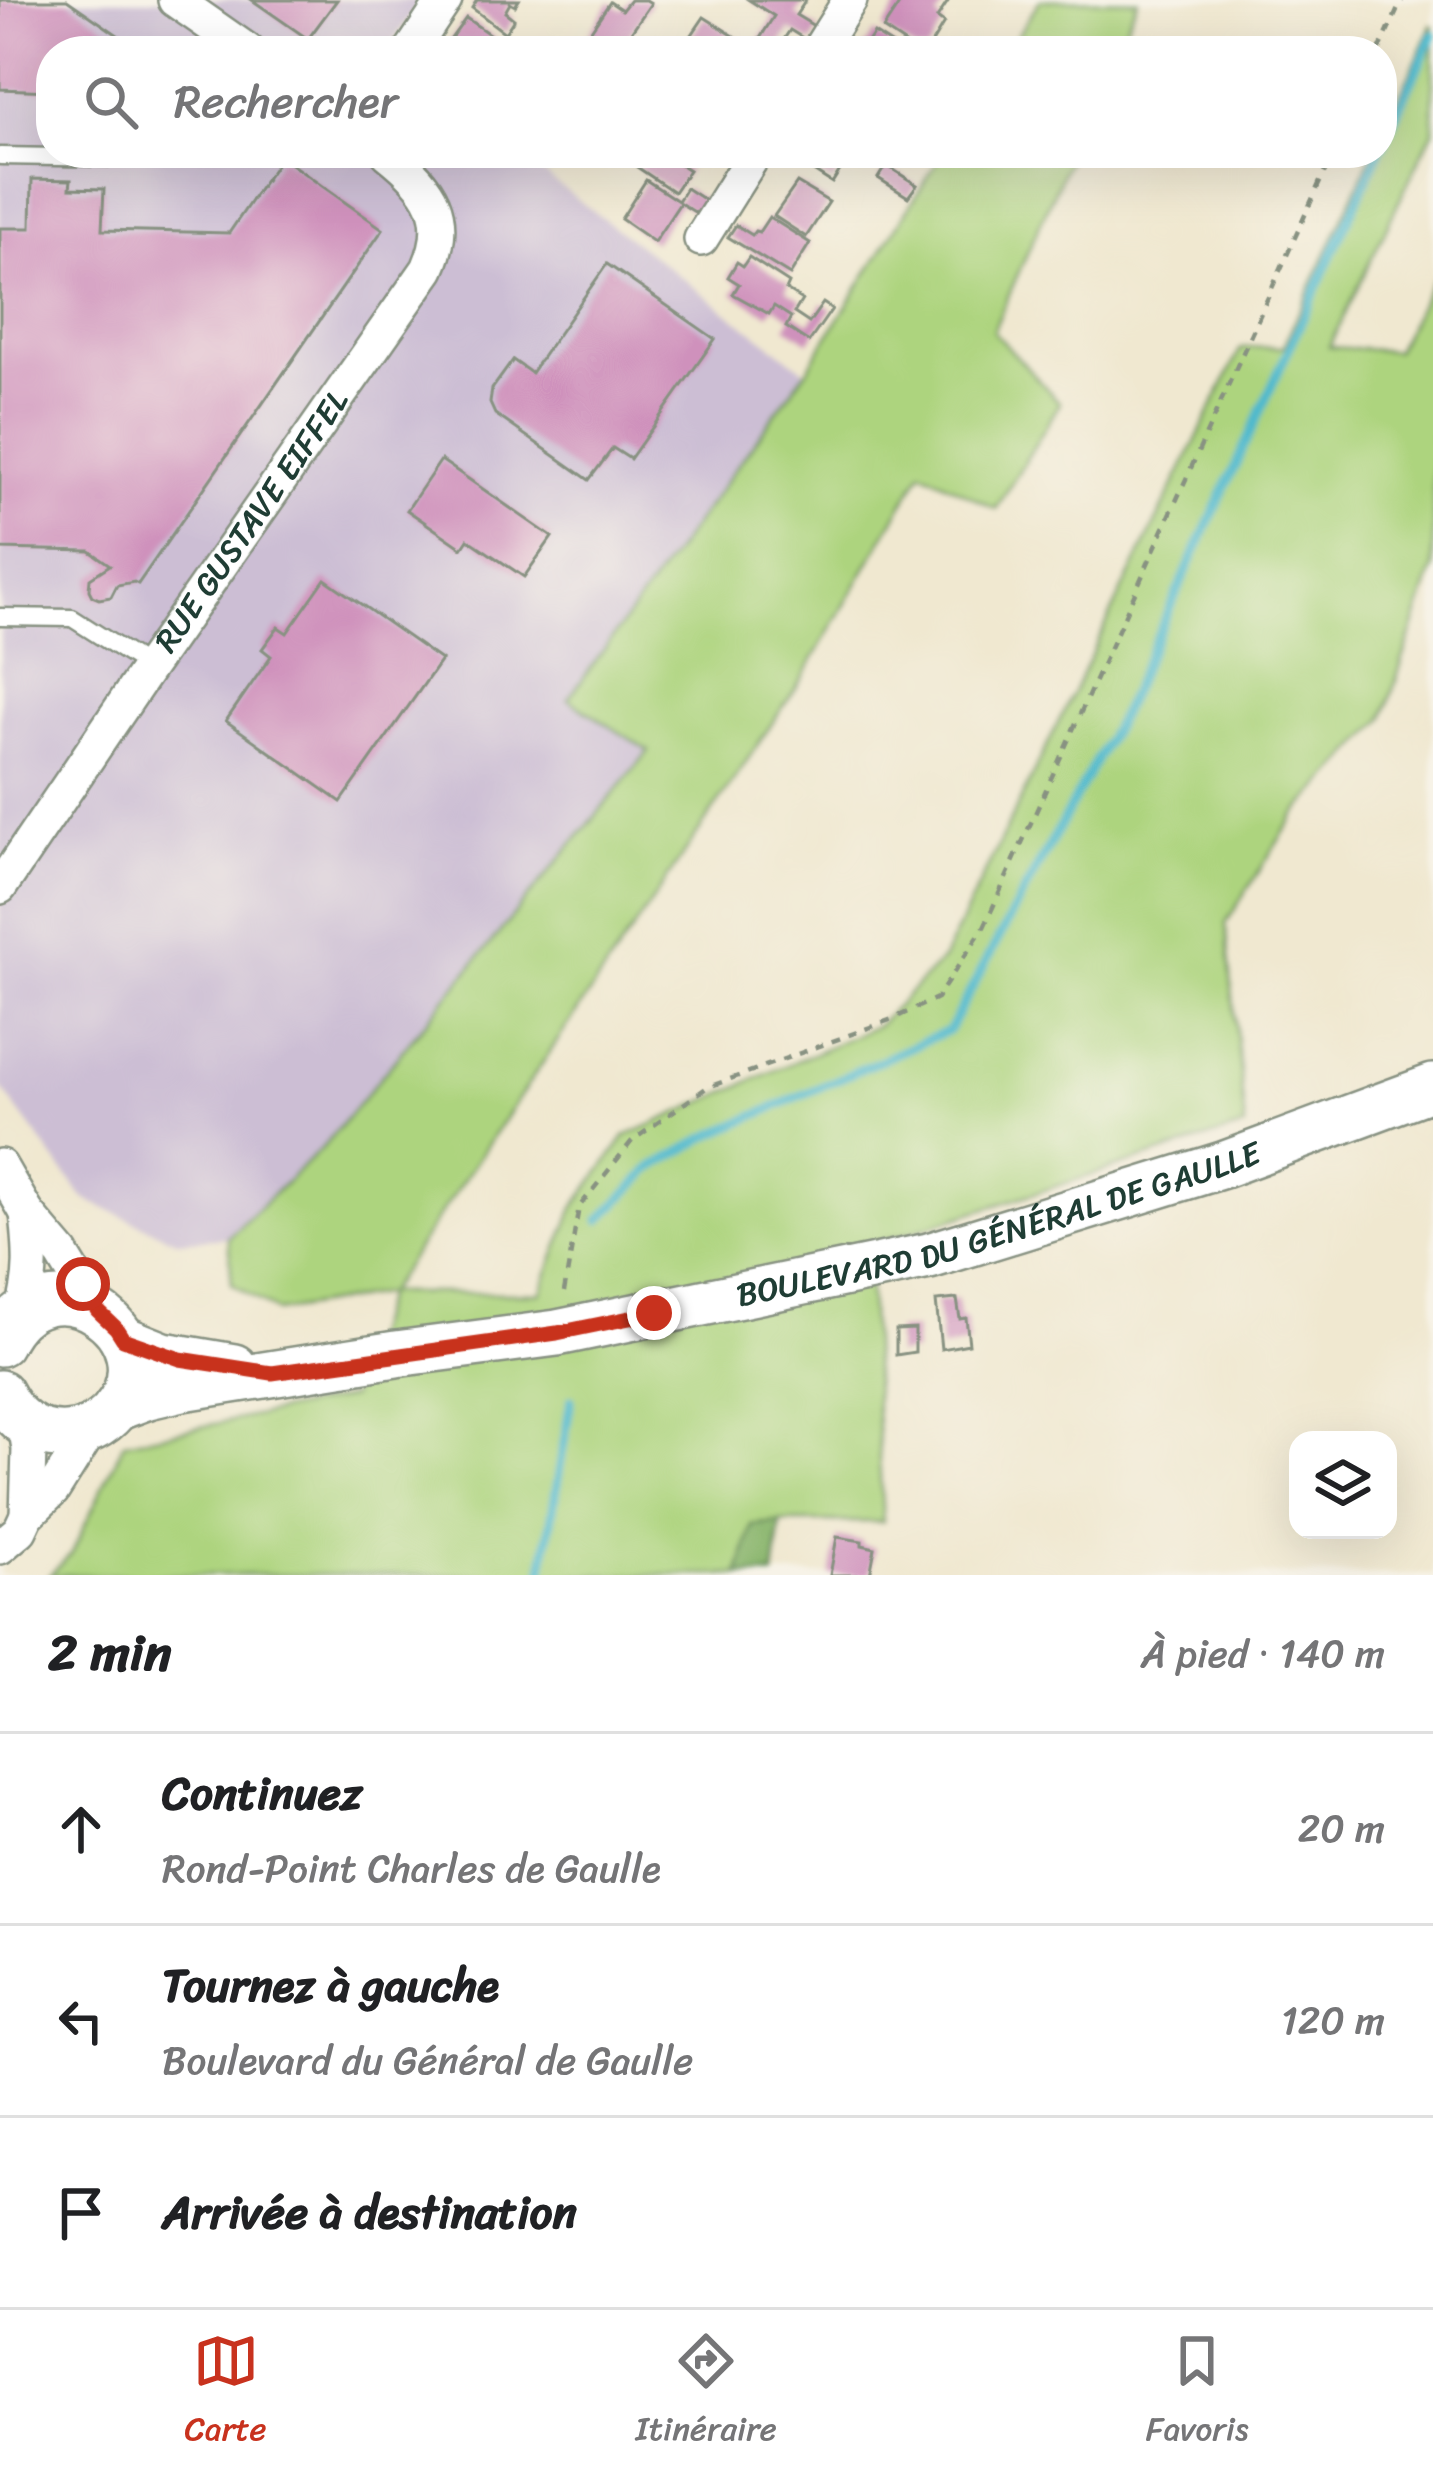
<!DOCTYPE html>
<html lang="fr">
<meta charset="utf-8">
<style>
:root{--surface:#fff;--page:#f2f2f2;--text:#202124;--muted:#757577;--line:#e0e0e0;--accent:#c8321e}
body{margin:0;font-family:Sriracha,sans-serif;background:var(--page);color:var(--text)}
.controls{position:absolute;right:36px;bottom:36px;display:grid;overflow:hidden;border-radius:24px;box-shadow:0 12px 48px #0002}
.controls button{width:108px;height:108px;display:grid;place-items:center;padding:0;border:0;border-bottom:3px solid var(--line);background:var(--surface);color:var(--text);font:60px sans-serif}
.stop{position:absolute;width:36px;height:36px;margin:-27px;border:9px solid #c8321e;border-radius:50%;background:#fff}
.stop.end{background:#c8321e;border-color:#fff;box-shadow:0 3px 12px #0008}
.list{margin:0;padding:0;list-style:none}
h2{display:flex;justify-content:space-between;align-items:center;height:156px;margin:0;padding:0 48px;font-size:51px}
h2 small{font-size:39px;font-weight:400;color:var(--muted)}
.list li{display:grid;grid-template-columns:78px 1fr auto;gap:36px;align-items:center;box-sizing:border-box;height:192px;padding:0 48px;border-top:3px solid var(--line)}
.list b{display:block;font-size:45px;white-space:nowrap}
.list p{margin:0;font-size:39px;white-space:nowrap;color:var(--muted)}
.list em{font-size:39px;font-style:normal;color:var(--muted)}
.icon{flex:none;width:66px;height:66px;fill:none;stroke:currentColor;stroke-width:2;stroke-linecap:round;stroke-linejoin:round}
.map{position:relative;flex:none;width:1433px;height:1575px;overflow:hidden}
.search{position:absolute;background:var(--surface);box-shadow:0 12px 48px #0002;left:36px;right:36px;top:36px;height:132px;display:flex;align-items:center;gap:30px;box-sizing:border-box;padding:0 42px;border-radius:48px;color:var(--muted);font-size:45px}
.sheet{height:732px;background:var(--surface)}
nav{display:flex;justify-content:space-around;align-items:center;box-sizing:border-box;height:168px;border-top:3px solid var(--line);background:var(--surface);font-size:33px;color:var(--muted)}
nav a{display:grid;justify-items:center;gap:6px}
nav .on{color:var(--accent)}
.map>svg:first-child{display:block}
.industrial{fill:#ccbed4}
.green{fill:#add47e;stroke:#668859;stroke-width:3}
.forest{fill:#8ab66d;stroke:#547a50;stroke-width:3}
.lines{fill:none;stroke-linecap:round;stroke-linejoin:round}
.stream{stroke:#4fb9cd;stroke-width:9}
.building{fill:#cf91bc}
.lane-casing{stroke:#889282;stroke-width:21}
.street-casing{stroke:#889282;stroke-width:38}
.secondary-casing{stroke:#889282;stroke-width:50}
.path{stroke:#889282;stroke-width:4.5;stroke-dasharray:9 9;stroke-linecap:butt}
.lane{stroke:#fff;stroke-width:16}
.street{stroke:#fff;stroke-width:33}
.secondary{stroke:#fff;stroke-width:45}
.route{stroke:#c8321e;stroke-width:15}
.labels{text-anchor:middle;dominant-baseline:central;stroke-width:9;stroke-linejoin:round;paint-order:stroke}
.street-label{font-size:33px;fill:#1f3d34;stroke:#f7f3e8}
</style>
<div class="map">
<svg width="1433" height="1575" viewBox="0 0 1433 1575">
<rect width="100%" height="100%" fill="#f7f3e8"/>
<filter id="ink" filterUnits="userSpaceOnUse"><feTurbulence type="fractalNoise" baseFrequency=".00833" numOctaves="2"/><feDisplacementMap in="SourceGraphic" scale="24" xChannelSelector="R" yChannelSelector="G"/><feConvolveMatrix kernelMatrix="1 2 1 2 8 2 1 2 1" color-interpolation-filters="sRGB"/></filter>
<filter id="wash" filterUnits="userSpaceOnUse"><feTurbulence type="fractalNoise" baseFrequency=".004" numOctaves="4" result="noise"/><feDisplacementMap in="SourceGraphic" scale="48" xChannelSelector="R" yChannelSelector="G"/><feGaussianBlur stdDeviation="2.7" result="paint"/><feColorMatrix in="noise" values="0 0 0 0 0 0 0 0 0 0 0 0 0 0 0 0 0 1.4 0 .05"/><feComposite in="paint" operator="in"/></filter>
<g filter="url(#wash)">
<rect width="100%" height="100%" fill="#f0e8d0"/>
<polygon class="industrial" points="0,0 421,0 387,51 51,51 51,153 516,153 806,371 569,698 650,750 323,1147 228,1237 178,1241 84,1199 0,1086"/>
<g class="green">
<polygon points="1040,0 1138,0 1115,51 1007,51"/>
<polygon points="1433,24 1433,131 1329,347 1395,351 1433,279 1433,569 1383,720 1295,815 1226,923 1245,1127 866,1246 883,1522 781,1522 752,1525 739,1575 49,1575 72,1553 124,1442 351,1397 385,1294 277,1312 232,1284 228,1237 323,1147 649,751 568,699 806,371 943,153 1071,153 993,331 1060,403 996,509 922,471 802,679 387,1293 540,1293 574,1208 626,1136 878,1025 943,959 1241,348 1283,347 1373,153 1382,153 1382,134"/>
</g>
<polygon class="forest" points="781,1522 774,1575 739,1575 752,1525"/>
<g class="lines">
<g class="stream">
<polyline points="1382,146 1433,35"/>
<polyline points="600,1220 652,1168 705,1138 949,1030 1121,714 1379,153"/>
<polyline points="542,1575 571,1400"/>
</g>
</g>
<g id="blocks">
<g class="building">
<polygon points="0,0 67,0 141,51 51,51 51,91 0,89"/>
<polygon points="252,0 337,0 308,39"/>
<polygon points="477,0 519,0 515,6 510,3 505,12 514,19 505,33 472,8"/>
<polygon points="630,0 646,0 651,3 618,51 597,51 600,45 587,36 610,2 622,10"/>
<polygon points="749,0 806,0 796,15 819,29 811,43 790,30 776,51 752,51 774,16"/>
<polygon points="902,0 949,0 937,18 944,23 927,51 916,51 883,29"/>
<polygon points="704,17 742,41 737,51 687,51 683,48"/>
<polygon points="466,18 502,43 496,51 442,51"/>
<polygon points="874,33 902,51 862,51"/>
<polygon points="646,153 686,155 680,164 689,170 674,192 637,167"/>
<polygon points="808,153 851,153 832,183 801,163"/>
<polygon points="281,157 383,229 138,584 134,582 117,585 111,597 99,599 92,596 89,590 90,578 110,565 90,551 0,549 0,228 31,228 32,179 71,180 70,188 104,189 102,230 229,233"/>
<polygon points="886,165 917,185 908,197 878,178"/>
<polygon points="646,180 678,201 686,188 709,203 701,216 680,203 654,242 621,219"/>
<polygon points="797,183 829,202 806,237 774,216"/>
<polygon points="769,217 810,243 790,275 728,237 736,225 752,235 755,231 759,232"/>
<polygon points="749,257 789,283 786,290 802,300 794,313 809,323 823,303 832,309 809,342 786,327 791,317 774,306 769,314 733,294 739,284 728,277 737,262 743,266"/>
<polygon points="607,264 715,339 630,459 613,448 589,480 495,414 490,403 492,389 513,360 531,373"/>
<polygon points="441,460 552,537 524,577 468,539 462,548 407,510"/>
<polygon points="325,579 441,660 341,802 226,721 271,656 262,649 278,627 287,633"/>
<polygon points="957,1299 960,1319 966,1318 969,1344 941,1349 936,1301"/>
<polygon points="915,1329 915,1352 896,1355 896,1330"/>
<polygon points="837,1537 862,1541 862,1545 875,1548 870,1575 830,1575"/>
</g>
</g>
</g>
<g filter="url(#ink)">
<use href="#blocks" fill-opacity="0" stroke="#889282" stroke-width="3"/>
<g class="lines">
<g class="lane-casing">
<g id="lane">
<polyline points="0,156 173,159 177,153"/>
<polyline points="0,617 72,618 149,667"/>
</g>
</g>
<g class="street-casing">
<g id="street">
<polyline points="175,0 248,51"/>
<polyline points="411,51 445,0"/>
<polyline points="818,51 850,0"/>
<polyline points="701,239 755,153"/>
<path id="s1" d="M0,887l149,-220 279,-398c24,-53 2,-83 -40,-116"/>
<polyline points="0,1166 27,1213 62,1254 96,1310"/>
<path d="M22,1314c11,-39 9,-62 5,-101"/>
<polyline points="25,1424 29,1449 27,1515"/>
<polyline points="0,1547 20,1530 27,1515 53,1490 92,1428"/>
</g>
</g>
<g class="secondary-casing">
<g id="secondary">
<polyline points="123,1339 163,1355 234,1367"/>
<path d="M0,1343c46,-96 176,-8 114,68 -12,14 -30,23 -48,24 -31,2 -53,-16 -66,-42"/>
<path id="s2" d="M116,1408l32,-12 34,-8 214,-34 161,-21 372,-77 294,-91 210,-78"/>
</g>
</g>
<g class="path">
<polyline points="1379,51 1402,0"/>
<polyline points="564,1292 579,1207 632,1141 706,1088 895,1018 937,998 984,927 1333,153"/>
</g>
<use href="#lane" class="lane"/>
<use href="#street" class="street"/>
<use href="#secondary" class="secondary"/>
</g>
</g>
<g class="lines" filter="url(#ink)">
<polyline class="route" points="83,1284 97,1310 116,1328 123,1339 180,1359 272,1373 557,1333 654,1313"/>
</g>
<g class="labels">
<g class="street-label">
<text stroke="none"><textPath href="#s1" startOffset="444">RUE GUSTAVE EIFFEL</textPath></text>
<text stroke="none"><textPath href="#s2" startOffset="903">BOULEVARD DU GÉNÉRAL DE GAULLE</textPath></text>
</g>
</g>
</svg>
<div class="controls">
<button><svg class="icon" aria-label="layers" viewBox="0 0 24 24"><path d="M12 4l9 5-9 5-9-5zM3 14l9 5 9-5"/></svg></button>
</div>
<div class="stop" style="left:83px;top:1284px"></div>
<div class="stop end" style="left:654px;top:1313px"></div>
<div class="search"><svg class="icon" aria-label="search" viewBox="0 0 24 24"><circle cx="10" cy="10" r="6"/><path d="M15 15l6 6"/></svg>Rechercher</div>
</div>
<section class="sheet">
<h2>2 min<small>À pied · 140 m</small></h2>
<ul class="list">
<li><svg class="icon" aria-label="ahead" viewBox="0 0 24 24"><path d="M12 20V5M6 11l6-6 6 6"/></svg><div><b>Continuez</b><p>Rond-Point Charles de Gaulle</p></div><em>20 m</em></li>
<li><svg class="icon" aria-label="left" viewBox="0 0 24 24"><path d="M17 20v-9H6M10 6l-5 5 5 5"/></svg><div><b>Tournez à gauche</b><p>Boulevard du Général de Gaulle</p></div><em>120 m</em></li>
<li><svg class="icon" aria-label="arrive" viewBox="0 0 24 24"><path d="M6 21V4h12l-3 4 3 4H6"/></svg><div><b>Arrivée à destination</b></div></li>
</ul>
</section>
<nav>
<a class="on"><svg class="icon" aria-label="map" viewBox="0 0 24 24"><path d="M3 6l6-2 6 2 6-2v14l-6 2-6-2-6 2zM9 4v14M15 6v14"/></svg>Carte</a>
<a><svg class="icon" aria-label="directions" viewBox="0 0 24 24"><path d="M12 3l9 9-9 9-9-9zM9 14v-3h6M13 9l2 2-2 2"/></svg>Itinéraire</a>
<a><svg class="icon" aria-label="saved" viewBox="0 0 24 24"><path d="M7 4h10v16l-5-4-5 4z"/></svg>Favoris</a>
</nav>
